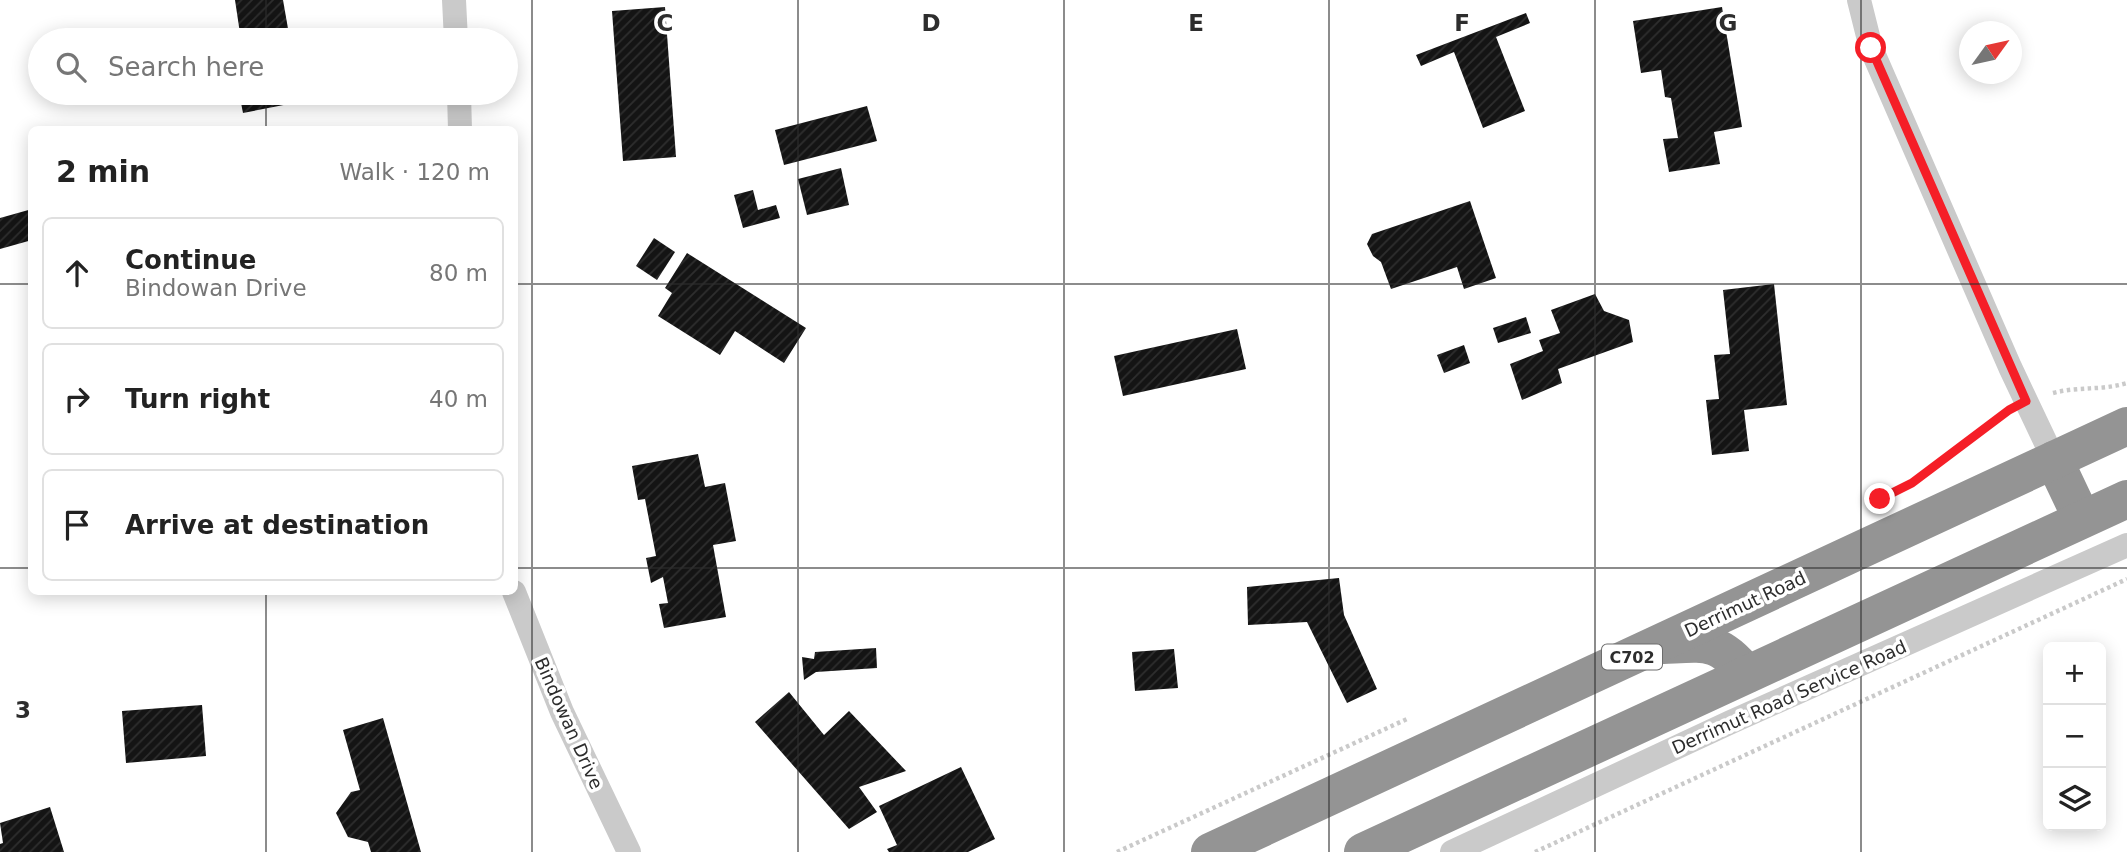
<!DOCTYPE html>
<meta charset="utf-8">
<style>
:root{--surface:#fff;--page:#f2f2f2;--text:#222;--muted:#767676;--line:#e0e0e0}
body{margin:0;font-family:"DejaVu Sans",sans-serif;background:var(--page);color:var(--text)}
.controls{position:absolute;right:21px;bottom:21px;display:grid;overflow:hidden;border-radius:10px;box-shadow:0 4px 18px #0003}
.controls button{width:63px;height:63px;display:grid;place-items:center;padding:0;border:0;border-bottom:2px solid var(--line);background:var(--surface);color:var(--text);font:35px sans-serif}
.compass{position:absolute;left:1959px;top:21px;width:63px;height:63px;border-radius:50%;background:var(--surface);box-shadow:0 4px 18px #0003;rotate:57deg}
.stop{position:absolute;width:21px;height:21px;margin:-16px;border:5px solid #f51e27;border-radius:50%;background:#fff}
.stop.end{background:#f51e27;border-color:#fff;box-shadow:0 2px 7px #0008}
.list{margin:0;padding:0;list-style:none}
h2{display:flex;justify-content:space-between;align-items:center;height:91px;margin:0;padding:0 28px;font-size:30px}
h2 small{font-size:23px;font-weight:400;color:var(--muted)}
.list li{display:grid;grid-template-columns:46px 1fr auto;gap:21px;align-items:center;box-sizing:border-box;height:112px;margin:0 14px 14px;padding:0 14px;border:2px solid var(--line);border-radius:10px}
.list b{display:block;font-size:26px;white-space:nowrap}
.list p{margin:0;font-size:23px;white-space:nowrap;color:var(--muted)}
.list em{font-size:23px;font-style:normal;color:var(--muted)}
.icon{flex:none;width:38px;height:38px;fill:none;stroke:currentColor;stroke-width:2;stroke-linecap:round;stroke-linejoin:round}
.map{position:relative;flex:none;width:2127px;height:852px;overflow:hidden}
.search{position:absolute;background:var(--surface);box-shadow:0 4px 18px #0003;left:28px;top:28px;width:490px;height:77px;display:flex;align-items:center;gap:18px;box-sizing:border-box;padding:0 24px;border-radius:38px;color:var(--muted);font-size:26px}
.panel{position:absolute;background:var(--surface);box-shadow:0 4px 18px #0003;left:28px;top:126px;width:490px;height:469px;border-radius:10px}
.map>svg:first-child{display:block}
.building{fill:url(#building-hatch)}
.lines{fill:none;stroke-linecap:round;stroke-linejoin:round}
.path{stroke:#cacaca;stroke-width:4.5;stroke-dasharray:3.5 3.5;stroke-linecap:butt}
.street{stroke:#cacaca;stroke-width:24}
.highway{stroke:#949494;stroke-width:38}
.route{stroke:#f51e27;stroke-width:9}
.grid{fill:none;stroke:#2d2d2d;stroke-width:2;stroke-opacity:0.55}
.labels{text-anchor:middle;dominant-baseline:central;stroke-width:7;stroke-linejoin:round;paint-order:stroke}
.shield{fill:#fff;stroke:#6c6c6c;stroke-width:2}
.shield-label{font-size:16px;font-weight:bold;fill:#2d2d2d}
.street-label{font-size:18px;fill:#2d2d2d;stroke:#fff}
.grid-label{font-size:23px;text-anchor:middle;font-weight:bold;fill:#2d2d2d;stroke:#fff;stroke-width:7;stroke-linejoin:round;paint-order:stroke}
</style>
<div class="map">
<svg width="2127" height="852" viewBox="0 0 2127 852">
<defs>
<pattern id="building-hatch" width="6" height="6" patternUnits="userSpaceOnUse" patternTransform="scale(1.75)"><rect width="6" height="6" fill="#141414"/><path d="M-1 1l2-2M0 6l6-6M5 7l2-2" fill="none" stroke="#2e2e2e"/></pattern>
</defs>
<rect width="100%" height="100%" fill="#fff"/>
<g class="building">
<polygon points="235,0 283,0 290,40 241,40"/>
<polygon points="665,7 676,157 623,161 612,11"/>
<polygon points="1722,7 1742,127 1714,132 1720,164 1669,172 1663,139 1678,138 1671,98 1665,97 1661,70 1641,73 1633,21"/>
<polygon points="1526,13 1530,23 1496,37 1525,111 1483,128 1454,52 1421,66 1416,55"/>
<polygon points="239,93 298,93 299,102 243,113"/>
<polygon points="867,106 877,141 784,165 775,130"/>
<polygon points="841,168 849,205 807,215 798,179"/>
<polygon points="753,190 758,210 776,205 780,218 743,228 734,195"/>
<polygon points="1470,201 1496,278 1464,289 1457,267 1391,289 1381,262 1373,256 1367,244 1372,234"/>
<polygon points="32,209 32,240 0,249 0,218"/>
<polygon points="654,238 675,252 657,280 636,266"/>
<polygon points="687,253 806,328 784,363 735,331 720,355 658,316 672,293 665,288"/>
<polygon points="1774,284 1787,405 1744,410 1749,451 1712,455 1706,400 1719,399 1714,355 1730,354 1723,290"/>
<polygon points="1595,294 1604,311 1629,320 1633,342 1558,369 1562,383 1522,400 1510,364 1543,351 1539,340 1560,333 1551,310"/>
<polygon points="1526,317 1531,333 1498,343 1493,328"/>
<polygon points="1237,329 1246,369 1123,396 1114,356"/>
<polygon points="1464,345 1470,363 1444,373 1437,355"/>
<polygon points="698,454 705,487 725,483 736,541 713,545 726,617 664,628 659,604 668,603 663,577 651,583 646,558 656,556 645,499 638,500 632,466"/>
<polygon points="1339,578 1344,615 1377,689 1347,703 1307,622 1248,625 1247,587"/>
<polygon points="876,648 877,668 816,672 804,680 802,657 814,659 815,652"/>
<polygon points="1174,649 1178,688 1135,691 1132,652"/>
<polygon points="789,692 824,735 849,711 906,771 859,787 877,812 849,829 755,722"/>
<polygon points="202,705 206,756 126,763 122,711"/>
<polygon points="383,718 421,852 371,852 368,842 348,837 336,813 351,792 360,790 343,730"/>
<polygon points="961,767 995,839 968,852 889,852 887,849 897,845 879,806"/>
<polygon points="50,807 64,852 0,852 0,844 3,843 0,823"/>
</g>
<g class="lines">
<g class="path">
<path d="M2053,393c27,-7 47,-2 74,-10"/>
<polyline points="1875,501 1912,483 2003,414"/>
<polyline points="1117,852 1407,719"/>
<polyline points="1535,852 2127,579"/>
</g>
<g class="street">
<polyline points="454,0 456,40"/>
<polyline points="1859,0 1871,48 2010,367 2054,460"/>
<polyline points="459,93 460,130"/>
<polyline points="514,592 562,712 629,852"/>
<polyline points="1452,852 1731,722 2127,545"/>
</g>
<g class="highway">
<polyline points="2054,460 2082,519"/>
<path d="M1663,645c45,-2 54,-6 84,29"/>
<polyline points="1210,852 2127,426"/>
<polyline points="1363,852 2127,499"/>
</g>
</g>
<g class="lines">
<polyline class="route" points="1871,48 2026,401 2009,410 1912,483 1880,499"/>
</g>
<path class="grid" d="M266,0v40M532,0v852M798,0v852M1064,0v852M1329,0v852M1595,0v852M1861,0v852M266,93v37M0,284h32M514,284h1613M0,568h32M514,568h1613M266,592v260"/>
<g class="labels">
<rect class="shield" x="1602" y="644.5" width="60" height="25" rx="5"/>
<g class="shield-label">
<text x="1632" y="657">C702</text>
</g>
<g class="street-label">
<text transform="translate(1745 604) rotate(-25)">Derrimut Road</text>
<text transform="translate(1789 697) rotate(-24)">Derrimut Road Service Road</text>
<text transform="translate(569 723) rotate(66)">Bindowan Drive</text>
</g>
</g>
<g class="grid-label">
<text x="665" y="31">C</text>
<text x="931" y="31">D</text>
<text x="1196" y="31">E</text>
<text x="1462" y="31">F</text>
<text x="1728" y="31">G</text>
<text x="23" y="718">3</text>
</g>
</svg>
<div class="controls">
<button>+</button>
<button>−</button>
<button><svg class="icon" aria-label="layers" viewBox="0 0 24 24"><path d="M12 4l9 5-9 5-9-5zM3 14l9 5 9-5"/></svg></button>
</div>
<svg class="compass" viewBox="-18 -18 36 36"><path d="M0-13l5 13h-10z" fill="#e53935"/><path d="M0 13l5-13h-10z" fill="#767676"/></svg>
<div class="stop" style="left:1871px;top:48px"></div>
<div class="stop end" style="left:1880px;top:499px"></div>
<div class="search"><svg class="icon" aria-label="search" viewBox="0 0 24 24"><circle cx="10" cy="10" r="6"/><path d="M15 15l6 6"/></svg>Search here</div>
<section class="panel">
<h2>2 min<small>Walk · 120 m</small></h2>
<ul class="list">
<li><svg class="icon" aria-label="ahead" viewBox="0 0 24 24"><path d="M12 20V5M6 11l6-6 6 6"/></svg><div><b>Continue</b><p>Bindowan Drive</p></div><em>80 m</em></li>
<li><svg class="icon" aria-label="right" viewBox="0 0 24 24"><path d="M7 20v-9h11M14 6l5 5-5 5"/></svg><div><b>Turn right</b></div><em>40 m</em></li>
<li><svg class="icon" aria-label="arrive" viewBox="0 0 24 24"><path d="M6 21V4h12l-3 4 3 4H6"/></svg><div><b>Arrive at destination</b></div></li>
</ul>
</section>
</div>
